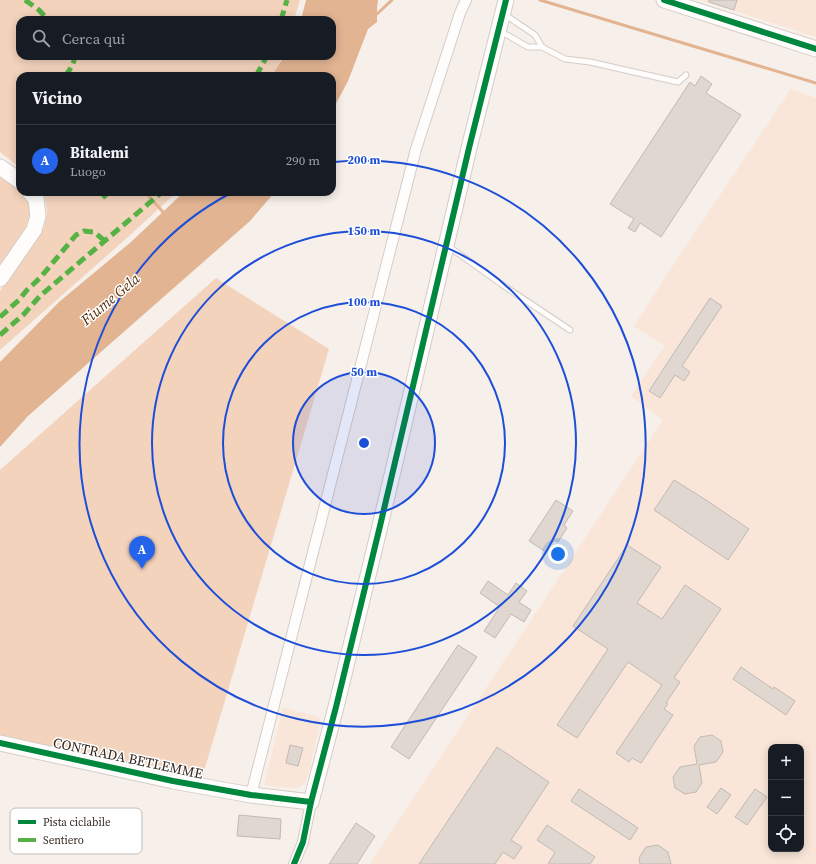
<!DOCTYPE html>
<html lang="it">
<meta charset="utf-8">
<style>
:root{--surface:#171b24;--page:#242831;--text:#f1f3f6;--muted:#9ea1a6;--line:#363941;--accent:#2563eb}
body{margin:0;font-family:"Source Serif 4",serif;background:var(--page);color:var(--text)}
.controls{position:absolute;right:12px;bottom:12px;display:grid;overflow:hidden;border-radius:8px;box-shadow:0 2px 10px #0003}
.controls button{width:36px;height:36px;display:grid;place-items:center;padding:0;border:0;border-bottom:1px solid var(--line);background:var(--surface);color:var(--text);font:20px sans-serif}
.you{position:absolute;left:558px;top:554px;width:14px;height:14px;margin:-10px;border:3px solid #fff;border-radius:50%;background:#1a73e8;box-shadow:0 0 0 6px #1a73e833}
.badge{display:grid;place-items:center;width:26px;height:26px;border-radius:50%;background:var(--accent);color:#fff;font-size:13px;font-weight:700}
.pin{position:absolute;translate:-50% -33px;filter:drop-shadow(0 1px 2px #0008)}
.pin::after{content:'';position:absolute;top:21px;width:14px;height:12px;background:inherit;clip-path:polygon(0 0,100% 0,50% 100%)}
.list{margin:0;padding:0;list-style:none}
h2{display:flex;justify-content:space-between;align-items:center;height:52px;margin:0;padding:0 16px;font-size:17px}
h2 small{font-size:13px;font-weight:400;color:var(--muted)}
.list li{display:grid;grid-template-columns:26px 1fr auto;gap:12px;align-items:center;box-sizing:border-box;height:72px;padding:0 16px;border-top:1px solid var(--line)}
.list b{display:block;font-size:15px;white-space:nowrap}
.list p{margin:0;font-size:13px;white-space:nowrap;color:var(--muted)}
.list em{font-size:13px;font-style:normal;color:var(--muted)}
.icon{flex:none;width:22px;height:22px;fill:none;stroke:currentColor;stroke-width:2;stroke-linecap:round;stroke-linejoin:round}
.map{position:relative;flex:none;width:816px;height:864px;overflow:hidden}
.search{position:absolute;background:var(--surface);box-shadow:0 2px 10px #0003;left:16px;top:16px;width:320px;height:44px;display:flex;align-items:center;gap:10px;box-sizing:border-box;padding:0 14px;border-radius:12px;color:var(--muted);font-size:15px}
.panel{position:absolute;background:var(--surface);box-shadow:0 2px 10px #0003;left:16px;top:72px;width:320px;height:124px;border-radius:12px}
.map>svg:first-child{display:block}
.built{fill:#f9e6d8;fill-rule:evenodd}
.green{fill:#f3d3bc}
.water{fill:#e2b492}
.lines{fill:none;stroke-linecap:round;stroke-linejoin:round}
.stream{stroke:#e2b492;stroke-width:3}
.building{fill:#e0d7d1;stroke:#c1b9b3}
.lane-casing{stroke:#d6ccc6;stroke-width:7}
.street-casing{stroke:#d6ccc6;stroke-width:12}
.secondary-casing{stroke:#d6ccc6;stroke-width:17}
.lane{stroke:#fefdfc;stroke-width:5}
.street{stroke:#fefdfc;stroke-width:10}
.secondary{stroke:#fefdfc;stroke-width:15}
.quiet{stroke:#56b245;stroke-width:5;stroke-dasharray:10 5;stroke-linecap:butt}
.cycleway-casing{stroke:#fff;stroke-width:8}
.cycleway{stroke:#00873e;stroke-width:6}
.ring{fill:none;stroke:#1d4ed8;stroke-width:2}
.labels{text-anchor:middle;dominant-baseline:central;stroke-width:3;stroke-linejoin:round;paint-order:stroke}
.street-label{font-size:14px;fill:#342821;stroke:#fff}
.water-label{font-size:15px;font-style:italic;fill:#5c320e;stroke:#fff}
.key{fill:#fff;stroke:#c2bebc;stroke-width:1}
.key-label{font-size:11px;fill:#342821}
.centre{fill:#1d4ed8;stroke:#fff;stroke-width:2}
.ring-label{font-size:12px;text-anchor:middle;font-weight:bold;fill:#1d4ed8;stroke:#fff;stroke-width:3;stroke-linejoin:round;paint-order:stroke}
</style>
<div class="map">
<svg width="816" height="864" viewBox="0 0 816 864">
<rect width="100%" height="100%" fill="#f6efea"/>
<g class="built">
<polygon points="700,0 816,0 816,37"/>
<path d="M791,89l25,9v766h-446l293,-444 -32,-24 34,-50 -31,-20 36,-56zM771,747h30v102h-30z"/>
<polygon points="283,707 321,718 309,772 305,783 299,787 293,788 264,785"/>
</g>
<g class="green">
<polygon points="0,0 300,0 294,20 20,20 20,56 282,56 274,76 20,76 20,168 0,152"/>
<path d="M0,174l20,16v2h2c2,4 7,9 8,13 4,19 -20,45 -30,59z"/>
<polygon points="43,192 177,192 129,236 0,350 0,291 44,228 47,211 44,194"/>
<polygon points="216,278 329,349 202,778 0,739 0,470"/>
</g>
<g class="water">
<polygon points="306,0 378,0 377,8 377,22 368,29 348,81 332,111 332,76 272,76 284,56 332,56 332,20 301,20"/>
<polygon points="184,192 275,192 250,221 28,416 0,447 0,362 59,302 131,242"/>
</g>
<g class="lines">
<g class="stream">
<polyline points="540,0 816,83"/>
<polyline points="377,14 392,0"/>
<polyline points="145,192 163,212"/>
</g>
</g>
<g class="building">
<polygon points="709,0 737,0 734,10 709,2"/>
<polygon points="701,76 712,84 706,93 741,115 661,237 640,223 635,232 628,228 634,219 610,204 690,82 695,86"/>
<polygon points="710,298 722,306 682,366 690,372 684,381 675,375 660,398 649,391"/>
<polygon points="674,480 706,500 749,529 728,560 654,510"/>
<polygon points="556,500 573,511 564,525 567,528 558,542 554,540 546,552 529,541"/>
<polygon points="627,545 661,567 637,603 662,619 685,585 721,609 674,678 680,682 666,703 668,704 664,709 673,715 641,763 632,758 629,762 616,753 662,685 628,662 577,738 557,725 608,649 573,626"/>
<polygon points="488,581 508,595 516,583 527,591 519,602 531,610 524,622 511,614 495,638 484,631 500,607 480,593"/>
<polygon points="458,645 477,657 409,759 391,747"/>
<polygon points="741,667 773,689 774,687 795,701 786,715 733,679"/>
<polygon points="712,735 721,741 723,752 716,762 699,765 702,783 696,792 685,794 675,788 673,777 680,767 697,764 694,746 700,737"/>
<polygon points="290,745 303,748 298,766 286,763"/>
<polygon points="497,747 549,782 511,840 522,847 514,859 503,852 495,864 419,864"/>
<polygon points="721,788 731,795 717,814 707,807"/>
<polygon points="579,789 638,828 630,840 571,801"/>
<polygon points="755,789 767,797 747,825 735,817"/>
<polygon points="239,815 281,819 280,839 237,836"/>
<polygon points="356,823 375,836 357,864 329,864"/>
<polygon points="547,825 595,857 590,864 548,864 555,852 537,840"/>
<polygon points="658,845 668,852 671,864 640,864 639,858 646,847"/>
</g>
<g class="lines">
<g class="lane-casing">
<g id="lane">
<polyline points="499,32 507,35 528,47 542,47 535,35 504,14"/>
<polyline points="542,47 565,59 590,62 678,82 686,75"/>
<polyline points="448,246 507,288 570,330"/>
</g>
</g>
<g class="street-casing">
<g id="street">
<polyline points="251,795 416,149 450,44 460,13 466,0"/>
<polyline points="294,864 303,842 311,802"/>
</g>
</g>
<g class="secondary-casing">
<g id="secondary">
<polyline points="664,0 816,49"/>
<polyline points="0,167 20,181"/>
<polyline points="0,279 34,230 38,216 36,199 30,192"/>
<polyline points="0,743 173,781 251,795 311,802 336,707 380,526 469,148 506,0"/>
</g>
</g>
<use href="#lane" class="lane"/>
<use href="#street" class="street"/>
<use href="#secondary" class="secondary"/>
<g class="quiet">
<polyline points="25,0 39,10 48,20"/>
<polyline points="281,20 287,0"/>
<path d="M65,76c5,-6 9,-12 10,-20"/>
<polyline points="256,76 267,56"/>
<polyline points="101,192 106,198"/>
<polyline points="0,317 20,299 26,291 40,278 76,235 84,231 94,232 105,241"/>
<polyline points="0,335 24,314 40,296 162,192"/>
</g>
<g class="cycleway-casing">
<g id="cycleway">
<polyline points="664,0 816,49"/>
<polyline points="0,743 173,781 251,795 311,802"/>
<polyline points="294,864 303,842 311,802 336,707 380,526 469,148 506,0"/>
</g>
</g>
<use href="#cycleway" class="cycleway"/>
</g>
<circle cx="364" cy="443" r="71" fill="#1d4ed8" fill-opacity=".12"/>
<g class="ring">
<circle cx="364" cy="443" r="71"/>
<circle cx="364" cy="443" r="141"/>
<circle cx="364" cy="443" r="212"/>
<path d="M334 162A283 283 0 1 1 231 193"/>
</g>
<g class="labels">
<g class="street-label">
<text transform="translate(128 758) rotate(12)">CONTRADA BETLEMME</text>
</g>
<g class="water-label">
<text transform="translate(110 299) rotate(-40)">Fiume Gela</text>
</g>
</g>
<rect x="10" y="808" width="132" height="46" rx="6" class="key"/>
<rect x="18" y="820" width="18" height="4" fill="#00873e"/>
<rect x="18" y="838" width="18" height="4" fill="#56b245"/>
<g class="key-label">
<text x="43" y="826">Pista ciclabile</text>
<text x="43" y="844">Sentiero</text>
</g>
<circle cx="364" cy="443" r="6" class="centre"/>
<g class="ring-label">
<text x="364" y="164">200 m</text>
<text x="364" y="235">150 m</text>
<text x="364" y="306">100 m</text>
<text x="364" y="376">50 m</text>
</g>
</svg>
<div class="controls">
<button>+</button>
<button>−</button>
<button><svg class="icon" aria-label="locate" viewBox="0 0 24 24"><circle cx="12" cy="12" r="6"/><path d="M12 2v4M12 18v4M2 12h4M18 12h4"/></svg></button>
</div>
<div class="you"></div>
<div class="pin badge" style="left:142px;top:569px">A</div>
<div class="search"><svg class="icon" aria-label="search" viewBox="0 0 24 24"><circle cx="10" cy="10" r="6"/><path d="M15 15l6 6"/></svg>Cerca qui</div>
<section class="panel">
<h2>Vicino<small></small></h2>
<ul class="list">
<li><span class="badge">A</span><div><b>Bitalemi</b><p>Luogo</p></div><em>290 m</em></li>
</ul>
</section>
</div>
